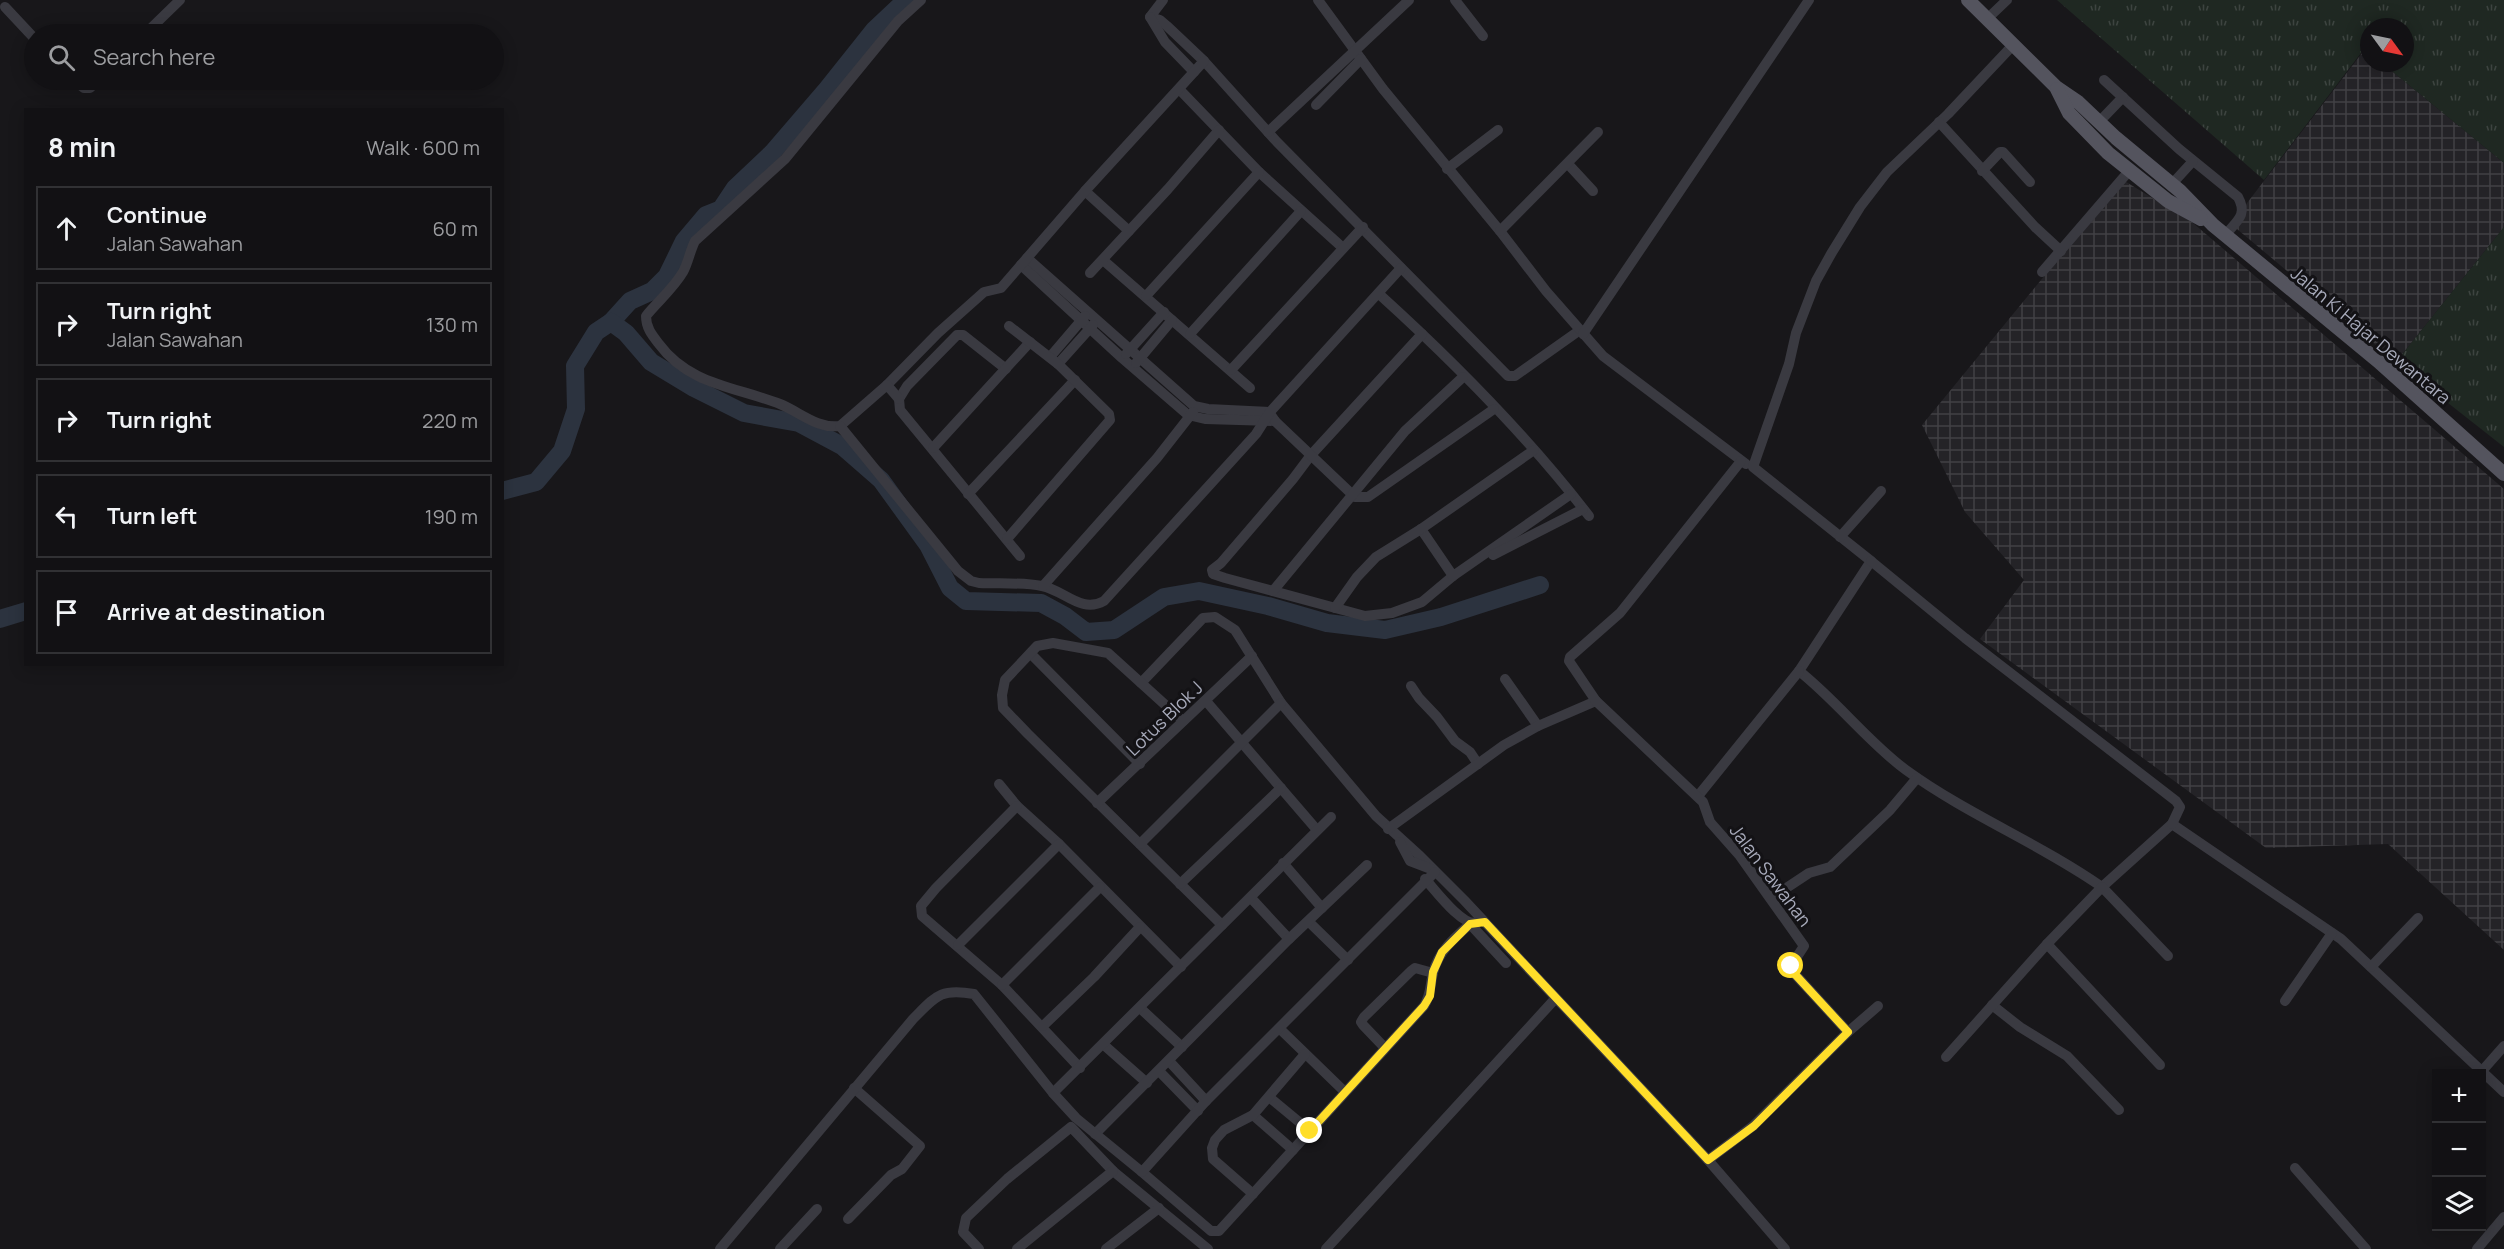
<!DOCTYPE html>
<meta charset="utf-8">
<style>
:root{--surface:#121114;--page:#1b1a1d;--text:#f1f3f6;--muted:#9c9da0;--line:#313134}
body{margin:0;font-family:Manrope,sans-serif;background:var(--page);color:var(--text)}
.controls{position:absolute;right:18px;bottom:18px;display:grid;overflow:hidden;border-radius:0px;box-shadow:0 3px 15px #0003}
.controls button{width:54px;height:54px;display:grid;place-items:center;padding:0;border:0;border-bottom:2px solid var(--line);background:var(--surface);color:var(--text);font:30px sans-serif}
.compass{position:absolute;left:2360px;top:18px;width:54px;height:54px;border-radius:50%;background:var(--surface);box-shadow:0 3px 15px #0003;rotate:123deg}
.stop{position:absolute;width:18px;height:18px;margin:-14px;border:4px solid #ffde2a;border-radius:50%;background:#fff}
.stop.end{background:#ffde2a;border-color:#fff;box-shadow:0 2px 6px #0008}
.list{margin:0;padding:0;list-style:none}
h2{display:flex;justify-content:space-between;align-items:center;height:78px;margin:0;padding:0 24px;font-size:26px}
h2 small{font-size:20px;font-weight:400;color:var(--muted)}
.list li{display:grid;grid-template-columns:39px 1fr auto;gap:18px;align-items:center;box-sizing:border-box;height:84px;margin:0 12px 12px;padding:0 12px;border:2px solid var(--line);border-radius:0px}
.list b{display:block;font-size:22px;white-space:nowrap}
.list p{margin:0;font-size:20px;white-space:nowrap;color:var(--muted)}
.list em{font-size:20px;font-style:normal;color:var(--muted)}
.icon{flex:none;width:33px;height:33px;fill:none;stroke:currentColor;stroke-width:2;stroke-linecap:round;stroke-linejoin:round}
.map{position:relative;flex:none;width:2504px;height:1249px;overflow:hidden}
.search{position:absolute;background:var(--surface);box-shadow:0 3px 15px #0003;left:24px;top:24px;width:480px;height:66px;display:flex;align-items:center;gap:15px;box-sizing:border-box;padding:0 21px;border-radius:33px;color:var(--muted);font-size:22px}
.panel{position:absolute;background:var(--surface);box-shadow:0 3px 15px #0003;left:24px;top:108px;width:480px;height:558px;border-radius:0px}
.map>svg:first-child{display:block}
.industrial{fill:url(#industrial-grid)}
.grass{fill:url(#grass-tufts)}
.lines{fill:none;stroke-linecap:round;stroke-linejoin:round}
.river{stroke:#2c333f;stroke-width:18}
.minor{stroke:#3a3a41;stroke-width:10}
.major{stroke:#54545e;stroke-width:14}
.route{stroke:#ffde2a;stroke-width:8}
.labels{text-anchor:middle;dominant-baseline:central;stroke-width:6;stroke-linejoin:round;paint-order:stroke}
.street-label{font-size:18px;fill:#a8abbb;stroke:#131215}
</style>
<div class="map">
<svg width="2504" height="1249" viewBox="0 0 2504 1249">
<defs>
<pattern id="industrial-grid" width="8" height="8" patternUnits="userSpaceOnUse" patternTransform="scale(1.5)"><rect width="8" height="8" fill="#242327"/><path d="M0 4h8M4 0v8" fill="none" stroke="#414044"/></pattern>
<pattern id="grass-tufts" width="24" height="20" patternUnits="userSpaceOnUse" patternTransform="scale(1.5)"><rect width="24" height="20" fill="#1f2822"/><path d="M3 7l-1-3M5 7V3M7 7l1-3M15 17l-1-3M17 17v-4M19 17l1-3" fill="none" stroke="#3d4440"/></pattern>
</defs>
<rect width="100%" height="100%" fill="#18171a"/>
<g class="industrial">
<polygon points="2365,49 2369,53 2369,63 2382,63 2504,163 2504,227 2396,362 2231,224"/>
<polygon points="2123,180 2193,223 2504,489 2504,950 2388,844 2266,848 1980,639 2024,580 1965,512 1922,425"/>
</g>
<g class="grass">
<polygon points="2057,0 2504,0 2504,163 2382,63 2405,63 2405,27 2369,27 2369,53 2364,49 2264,180"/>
<polygon points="2504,227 2504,447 2396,362"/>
</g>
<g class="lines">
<g class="river">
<polyline points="611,322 630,301 652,291 667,276 684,241 706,215 721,209 735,188 772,153 827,89 874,30 906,0"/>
<polyline points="502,491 536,482 562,451 576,409 575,366 596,332 611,322 626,333 651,362 694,388 744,413 799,423 842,446 881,480 928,545 950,588 966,601 1041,603 1065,616 1086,632 1114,630 1164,597 1199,591 1268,606 1327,623 1385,630 1441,617 1540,585"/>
<polyline points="0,619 26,611"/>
</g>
<g class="minor">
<polyline points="1163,0 1150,17 1160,20 1167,26 1204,61 1277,142 1508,376 1515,376 1580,330"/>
<polyline points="1318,0 1383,89 1500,231 1546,291 1603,356 1746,464"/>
<polyline points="1455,0 1483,36"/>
<polyline points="5,7 34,38"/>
<polyline points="1150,17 1165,42 1194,72"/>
<polyline points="1987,19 2007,0"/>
<polyline points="145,34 180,0"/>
<path d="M2014,44l-66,70 -61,58 -27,35 -29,47 -15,27 -20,52 -7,31 -36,103 118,94 -72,110c37,29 70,72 107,99 62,45 133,73 196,117l70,-63 169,115 163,153"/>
<polyline points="74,80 84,88 90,88 98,80"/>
<path d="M2104,80l75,69 59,48c10,18 -1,24 -13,38"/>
<polyline points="1179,89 1259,172 1343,248"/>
<polyline points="1316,105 1361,59"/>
<polyline points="1939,122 2035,227 2061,251"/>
<polyline points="2099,122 2123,97"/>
<polyline points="1268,132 1409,0"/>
<polyline points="1568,164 1593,191"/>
<polyline points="1447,169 1498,130"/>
<polyline points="1982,171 2000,152 2003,152 2030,182"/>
<polyline points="2172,184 2193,161"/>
<polyline points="1085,191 1129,231"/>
<polyline points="1500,231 1598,132"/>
<polyline points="1027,258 1194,406 1208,409 1270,412"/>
<polyline points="1103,260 1250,388"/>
<polyline points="1021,265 1122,358 1188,415 1205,419 1275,421"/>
<polyline points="2042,272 2129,171"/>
<polyline points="1090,273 1168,189 1219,130"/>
<path d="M1379,294c74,67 149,143 210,222"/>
<polyline points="1146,296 1259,172"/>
<polyline points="1190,334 1301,211"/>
<polyline points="1422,334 1311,455 1293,479 1221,563 1212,570 1213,574 1225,578 1365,616 1392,613 1422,602 1453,576"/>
<polyline points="1583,334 1809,0"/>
<polyline points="1126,354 1164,312"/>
<polyline points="1050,357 1085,316"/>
<polyline points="1136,363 1172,320"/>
<polyline points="1058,364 1093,325"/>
<polyline points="1006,369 963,335 957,335 907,386 899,399 900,410 1020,556"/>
<polyline points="1231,370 1363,227"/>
<polyline points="887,385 938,333 984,292 1001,288 1085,191 1204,61"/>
<path d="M899,399l-12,-14 -47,41c-23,3 -40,-14 -60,-22 -43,-17 -91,-19 -121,-60 -7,-9 -13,-16 -13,-28 12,-15 27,-27 37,-44 5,-9 7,-21 12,-31l90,-82 113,-138 23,-21"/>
<polyline points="1271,415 1275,421 1355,497 1368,497 1494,409"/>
<path d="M840,426l118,145 13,10 8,2c21,1 43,-1 63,3 22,4 39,28 62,15l152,-167 14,-22 131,-144"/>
<polyline points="933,448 1030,342"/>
<polyline points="968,494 1075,380"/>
<polyline points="1421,529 1453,576 1571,494"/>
<polyline points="1840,537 1881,491"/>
<polyline points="1007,539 1110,420 1109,414 1058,364 1009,326"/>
<polyline points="1493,555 1583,509"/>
<polyline points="1871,561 1965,638 2176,801 2180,807 2172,824"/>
<polyline points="1043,586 1157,458 1193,412"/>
<polyline points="1273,591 1405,431 1463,377"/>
<polyline points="1335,608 1357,577 1376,557 1421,529 1534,450"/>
<polyline points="1031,654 1140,764"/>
<polyline points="1505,679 1538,726"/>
<polyline points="1141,683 1203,618 1215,617 1235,630 1281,703 1376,816 1420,856 1464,900 1708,1160 1785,1249"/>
<polyline points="1411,686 1419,698 1437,717 1455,741 1470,752 1478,764"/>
<polyline points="1206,701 1317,830"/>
<polyline points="1183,721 1108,653 1053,643 1037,646 1005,680 1002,695 1003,708 1028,734 1222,925"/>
<polyline points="999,784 1017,806 1059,844 1181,967"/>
<polyline points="1698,796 1799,671"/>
<polyline points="1097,803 1252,656"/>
<polyline points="1017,806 936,888 921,906 922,916 1002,985 1080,1068"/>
<polyline points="1388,829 1504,745 1538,726 1596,701"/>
<polyline points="1400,842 1410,861 1431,869"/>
<polyline points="1140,844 1281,703"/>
<polyline points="1283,863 1322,908"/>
<path d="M1425,879c11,12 36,46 51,44"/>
<polyline points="1180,884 1281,788"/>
<polyline points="1251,898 1289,939"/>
<polyline points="1771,898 1809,873 1830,867 1890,810 1917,778"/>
<polyline points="1309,922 1348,960"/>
<polyline points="2047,944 2160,1065"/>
<polyline points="958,945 1059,844"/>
<polyline points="2371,967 2418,918"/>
<polyline points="1002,985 1100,887"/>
<polyline points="2285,1001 2332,933"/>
<polyline points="1992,1005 2020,1027 2067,1056 2119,1110"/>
<polyline points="1140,1008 1182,1047"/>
<polyline points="1043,1026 1094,977 1140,927"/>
<polyline points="1280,1029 1345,1092"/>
<polyline points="1848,1032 1878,1006"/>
<polyline points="1104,1045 1147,1083"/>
<polyline points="1385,1048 1363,1025 1361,1022 1364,1017 1411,971 1415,968 1433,973"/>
<polyline points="1946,1057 2047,944 2102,887 2168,956"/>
<polyline points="1169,1061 1206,1101"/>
<polyline points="1159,1071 1198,1111"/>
<polyline points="2482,1071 2504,1046"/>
<polyline points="1053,1093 1331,817"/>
<polyline points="1269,1097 1310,1131"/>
<polyline points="1253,1115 1293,1150"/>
<polyline points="1095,1134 1289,939 1367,865"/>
<polyline points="1708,1160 1753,1126 1848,1032 1792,971 1791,966 1804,946 1740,856 1710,822 1703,802 1596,701 1569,661 1570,657 1620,613 1741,461"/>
<polyline points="2295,1168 2366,1249"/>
<path d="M1142,1172l69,59h8l205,-225c7,-11 6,-21 9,-33 5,-21 21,-35 37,-49l36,39"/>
<polyline points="1253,1194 1213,1159 1212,1148 1215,1140 1224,1130 1253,1115 1305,1054"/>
<polyline points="848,1219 891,1175 902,1169 920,1146 854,1088"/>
<path d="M720,1249l193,-230c23,-23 27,-31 61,-25l79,99 23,25 66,54 64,-71 229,-229"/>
<polyline points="780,1249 817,1209"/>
<polyline points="979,1249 963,1232 966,1218 1007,1179 1071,1127 1113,1171 1208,1249"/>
<polyline points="1017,1249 1113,1171"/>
<polyline points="1106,1249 1159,1208"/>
<polyline points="1326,1249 1555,999"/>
<polyline points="2477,1249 2504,1217"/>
</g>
<g class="major">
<polyline points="1968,0 2056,87 2078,102 2116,138 2180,191 2213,225 2378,361 2504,474"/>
<polyline points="2057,89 2069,113 2108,153 2168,201 2201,219"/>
</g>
</g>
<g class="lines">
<polyline class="route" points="1310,1131 1424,1006 1430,996 1433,972 1442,952 1470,924 1485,922 1708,1160 1754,1126 1848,1032 1792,971 1791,966"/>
</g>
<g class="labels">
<g class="street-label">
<text transform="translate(2371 335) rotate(40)">Jalan Ki Hajar Dewantara</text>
<text transform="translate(1164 718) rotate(-44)">Lotus Blok J</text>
<text transform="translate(1771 875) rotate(53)">Jalan Sawahan</text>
</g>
</g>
</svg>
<div class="controls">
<button>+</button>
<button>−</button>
<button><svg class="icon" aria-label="layers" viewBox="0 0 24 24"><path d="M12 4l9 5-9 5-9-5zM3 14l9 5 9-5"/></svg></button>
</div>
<svg class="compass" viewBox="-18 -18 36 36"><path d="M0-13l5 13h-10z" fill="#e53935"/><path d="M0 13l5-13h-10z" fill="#9c9da0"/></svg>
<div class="stop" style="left:1791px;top:966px"></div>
<div class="stop end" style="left:1310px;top:1131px"></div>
<div class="search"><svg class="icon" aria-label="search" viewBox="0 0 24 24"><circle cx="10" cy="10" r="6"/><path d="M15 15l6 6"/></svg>Search here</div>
<section class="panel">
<h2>8 min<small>Walk · 600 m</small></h2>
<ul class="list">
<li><svg class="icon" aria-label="ahead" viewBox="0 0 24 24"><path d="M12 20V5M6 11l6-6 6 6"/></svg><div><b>Continue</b><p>Jalan Sawahan</p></div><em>60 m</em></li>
<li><svg class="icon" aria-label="right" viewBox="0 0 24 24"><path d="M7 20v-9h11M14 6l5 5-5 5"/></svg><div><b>Turn right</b><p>Jalan Sawahan</p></div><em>130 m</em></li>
<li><svg class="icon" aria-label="right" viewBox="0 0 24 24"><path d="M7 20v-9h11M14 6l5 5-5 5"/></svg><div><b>Turn right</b></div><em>220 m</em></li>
<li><svg class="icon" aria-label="left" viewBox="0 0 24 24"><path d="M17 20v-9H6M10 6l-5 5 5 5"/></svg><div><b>Turn left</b></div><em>190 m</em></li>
<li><svg class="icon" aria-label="arrive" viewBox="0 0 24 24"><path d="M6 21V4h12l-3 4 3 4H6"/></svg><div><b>Arrive at destination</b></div></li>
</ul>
</section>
</div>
